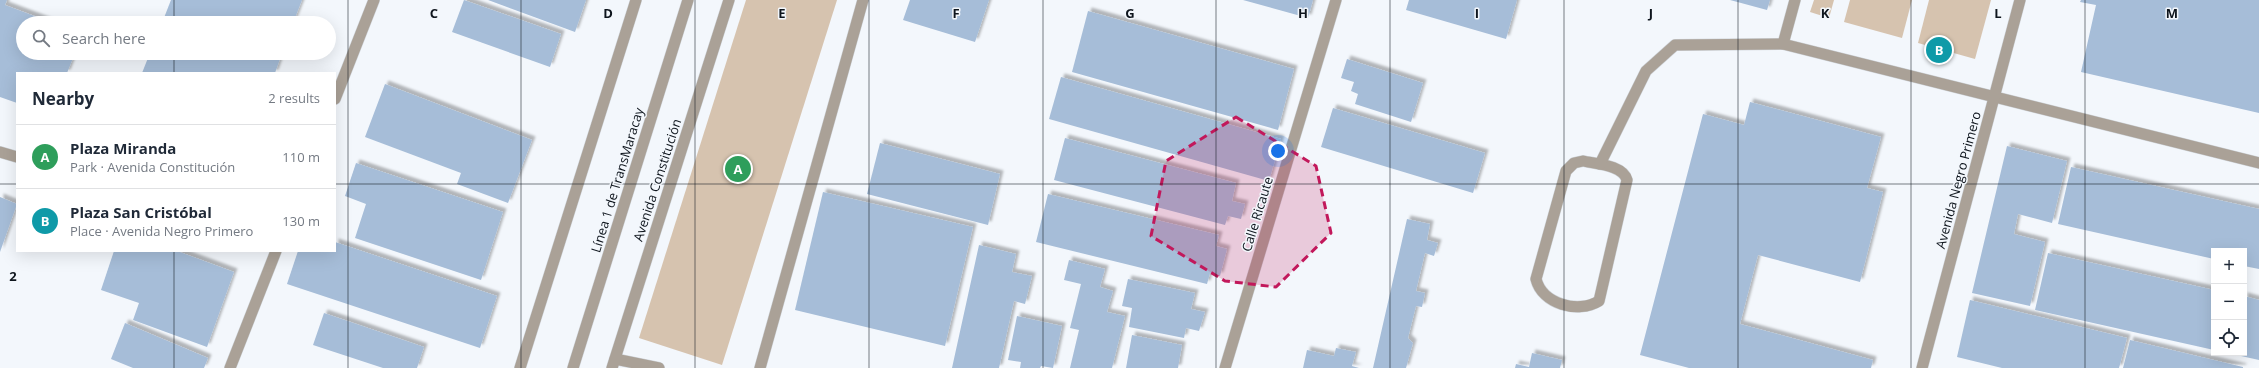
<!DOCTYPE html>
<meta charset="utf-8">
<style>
:root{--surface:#fff;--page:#f2f2f3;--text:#1f2937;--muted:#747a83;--line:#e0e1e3;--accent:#111827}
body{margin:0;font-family:"Open Sans",sans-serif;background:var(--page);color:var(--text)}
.controls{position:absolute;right:12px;bottom:12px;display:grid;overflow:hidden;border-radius:0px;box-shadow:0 4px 16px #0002}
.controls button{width:36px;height:36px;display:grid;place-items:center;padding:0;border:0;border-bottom:1px solid var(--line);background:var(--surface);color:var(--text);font:20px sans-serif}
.you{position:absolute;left:1278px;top:151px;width:14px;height:14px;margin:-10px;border:3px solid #fff;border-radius:50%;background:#1a73e8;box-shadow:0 0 0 6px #1a73e833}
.badge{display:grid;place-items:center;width:26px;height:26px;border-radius:50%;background:var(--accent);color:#fff;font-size:13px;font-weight:700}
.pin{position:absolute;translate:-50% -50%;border:2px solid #fff;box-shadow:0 1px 4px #0006}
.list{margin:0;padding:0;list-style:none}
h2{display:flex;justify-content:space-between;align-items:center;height:52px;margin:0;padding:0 16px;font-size:17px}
h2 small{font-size:13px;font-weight:400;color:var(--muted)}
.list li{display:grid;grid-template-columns:26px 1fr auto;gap:12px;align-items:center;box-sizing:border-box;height:64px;padding:0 16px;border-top:1px solid var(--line)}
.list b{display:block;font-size:15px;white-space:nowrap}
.list p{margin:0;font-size:13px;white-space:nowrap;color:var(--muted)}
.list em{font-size:13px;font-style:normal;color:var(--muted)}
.icon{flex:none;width:22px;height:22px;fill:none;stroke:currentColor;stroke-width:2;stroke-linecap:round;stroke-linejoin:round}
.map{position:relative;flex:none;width:2259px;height:368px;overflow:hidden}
.search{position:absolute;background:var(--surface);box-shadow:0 4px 16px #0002;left:16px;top:16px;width:320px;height:44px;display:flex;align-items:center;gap:10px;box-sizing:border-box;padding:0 14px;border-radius:22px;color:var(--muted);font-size:15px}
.panel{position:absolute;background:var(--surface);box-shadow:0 4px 16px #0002;left:16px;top:72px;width:320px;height:180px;border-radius:0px}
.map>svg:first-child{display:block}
.green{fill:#d6c3af}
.building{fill:#a6bdd8;filter:url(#shadow)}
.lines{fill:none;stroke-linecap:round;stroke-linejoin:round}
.service-casing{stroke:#ced3d8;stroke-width:12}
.minor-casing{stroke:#ced3d8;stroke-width:12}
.tertiary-casing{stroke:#ced3d8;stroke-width:12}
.service{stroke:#aaa197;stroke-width:11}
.minor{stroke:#aaa197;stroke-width:11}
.tertiary{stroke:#aaa197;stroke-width:11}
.marked{fill:#c2185b;fill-opacity:0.2;stroke:#c2185b;stroke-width:3;stroke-dasharray:8 5;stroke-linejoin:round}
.grid{fill:none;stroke:#0e151d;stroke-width:1;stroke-opacity:0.55}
.labels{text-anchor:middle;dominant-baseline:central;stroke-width:3;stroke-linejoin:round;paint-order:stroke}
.street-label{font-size:13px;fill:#0e151d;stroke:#f3f7fc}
.grid-label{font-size:13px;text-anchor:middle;font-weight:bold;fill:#0e151d;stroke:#f3f7fc;stroke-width:3;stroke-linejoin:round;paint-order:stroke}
</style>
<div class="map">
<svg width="2259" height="368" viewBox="0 0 2259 368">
<defs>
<filter id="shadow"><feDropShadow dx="3.5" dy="-3.5" stdDeviation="1" flood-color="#0004"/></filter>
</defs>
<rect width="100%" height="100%" fill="#f3f7fc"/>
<g class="green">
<polygon points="746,0 837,0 722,365 639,338"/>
<polygon points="1814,0 1834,0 1829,18 1810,12"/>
<polygon points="1850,0 1912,0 1902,38 1844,22"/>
<polygon points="1929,0 1991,0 1975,59 1918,43"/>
</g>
<g class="building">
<polygon points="0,0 7,0 5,5 53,23 23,23 23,53 75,53 67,73 17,73 17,103 0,97"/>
<polygon points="171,0 302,0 293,23 162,23"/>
<polygon points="464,0 561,34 550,67 452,32"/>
<polygon points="488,0 586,0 575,32"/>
<polygon points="910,0 989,0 975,42 903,20"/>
<polygon points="1243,0 1313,0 1308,18"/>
<polygon points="1409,0 1517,0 1506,39 1406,10"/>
<polygon points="1730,0 1770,0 1767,10"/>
<polygon points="2081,0 2259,0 2259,113 2081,72 2096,5 2080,2"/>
<polygon points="1088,11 1294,69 1278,130 1072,72"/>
<polygon points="150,53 282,53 275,73 142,73"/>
<polygon points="1347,59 1423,83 1411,122 1355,104 1358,94 1351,91 1354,82 1341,78"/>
<polygon points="1061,77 1281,139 1269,181 1049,119"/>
<polygon points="385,84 532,140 508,203 457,184 461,173 365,137"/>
<polygon points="1750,102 1881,137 1867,188 1883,192 1860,282 1758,255 1740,324 1873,360 1871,368 1689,368 1640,355 1703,114 1744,125"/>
<polygon points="1333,108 1485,153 1473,193 1321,147"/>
<polygon points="1065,138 1236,183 1232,201 1245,204 1241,219 1228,216 1225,225 1054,180"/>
<polygon points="880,143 1000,174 988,225 867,194"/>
<polygon points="2007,146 2067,161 2052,223 2018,214 2014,234 2045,242 2030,306 1972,293"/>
<polygon points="356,163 503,212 481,280 355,238 366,204 345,196"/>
<polygon points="2071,167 2259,209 2259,269 2244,266 2244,251 2214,251 2214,259 2058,224"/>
<polygon points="823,192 973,227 945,346 795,310"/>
<polygon points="1048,194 1219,235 1216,246 1227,249 1220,276 1210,273 1207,284 1036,242"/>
<polygon points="0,197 17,204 0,252"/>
<polygon points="1407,219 1430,224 1427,240 1438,243 1434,256 1425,253 1416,291 1425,293 1422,307 1416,306 1408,338 1413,343 1406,368 1373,368"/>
<polygon points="335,242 497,296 480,348 287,284 298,251 335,251"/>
<polygon points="979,245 1016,254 1012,272 1032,276 1025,304 1014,301 999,368 952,368"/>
<polygon points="114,251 177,251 234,272 207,347 133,320 139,303 101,290"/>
<polygon points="2048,253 2214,290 2214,350 2035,310"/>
<polygon points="1069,260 1105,269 1100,287 1113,291 1107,312 1125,316 1112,368 1070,368 1079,330 1070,328 1081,284 1064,280"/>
<polygon points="1128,279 1195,293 1191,309 1205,312 1199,331 1186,328 1184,338 1129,327 1132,308 1122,306"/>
<polygon points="2244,296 2259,300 2259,360 2232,354 2244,353"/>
<polygon points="1970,300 2127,338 2119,368 2002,368 1957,357"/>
<polygon points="324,313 424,347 417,368 383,368 313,345"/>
<polygon points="1017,316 1062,326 1053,368 1041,366 1040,368 1020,368 1021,362 1008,360"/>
<polygon points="125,323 208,358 204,368 133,368 111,359"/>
<polygon points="1132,335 1182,345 1178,368 1126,368"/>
<polygon points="2130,340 2243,367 2243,368 2123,368"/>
<polygon points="1336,348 1356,352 1352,366 1359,368 1303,368 1307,350 1334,356"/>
<polygon points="1532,353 1562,360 1560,368 1515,368 1516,364 1529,367"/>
</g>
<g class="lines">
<g class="service-casing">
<g id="service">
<path d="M1583,161c13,3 40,4 44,19l-28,121c-21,13 -57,3 -63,-22l30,-108 8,-8z"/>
<polyline points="1600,164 1646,71 1675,45 1783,44"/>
<polyline points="573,368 688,0"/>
</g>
</g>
<g class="minor-casing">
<g id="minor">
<polyline points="1795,0 1783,44 2259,163"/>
<polyline points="335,99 374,0"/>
<polyline points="0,152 17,157"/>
<polyline points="615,359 659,368"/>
<polyline points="230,368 276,251"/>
<polyline points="760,368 863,0"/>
<polyline points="1225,368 1336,0"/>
<polyline points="1922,368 2020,0"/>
</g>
</g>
<g class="tertiary-casing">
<g id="tertiary">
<polyline points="520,368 636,0"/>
<polyline points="612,368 729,0"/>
</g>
</g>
<use href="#service" class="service"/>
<use href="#minor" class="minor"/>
<use href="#tertiary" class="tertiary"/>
</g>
<path class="marked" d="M1236,117l80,49 15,67 -55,54 -51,-6 -74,-45 15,-75z"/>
<path class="grid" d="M174,0v23M348,0v368M521,0v368M695,0v368M869,0v368M1043,0v368M1216,0v368M1390,0v368M1564,0v368M1738,0v368M1911,0v368M2085,0v368M174,53v20M0,184h17M335,184h1924M174,251v117"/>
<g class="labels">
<g class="street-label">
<text transform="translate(617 180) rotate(-73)">Línea 1 de TransMaracay</text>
<text transform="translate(657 180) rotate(-72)">Avenida Constitución</text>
<text transform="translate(1958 180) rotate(-75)">Avenida Negro Primero</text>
<text transform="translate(1257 214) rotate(-73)">Calle Ricaute</text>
</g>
</g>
<g class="grid-label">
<text x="434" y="18">C</text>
<text x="608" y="18">D</text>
<text x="782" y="18">E</text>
<text x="956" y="18">F</text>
<text x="1130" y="18">G</text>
<text x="1303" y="18">H</text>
<text x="1477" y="18">I</text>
<text x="1651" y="18">J</text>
<text x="1825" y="18">K</text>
<text x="1998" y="18">L</text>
<text x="2172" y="18">M</text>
<text x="13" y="281">2</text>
</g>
</svg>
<div class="controls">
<button>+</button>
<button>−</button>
<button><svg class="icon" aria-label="locate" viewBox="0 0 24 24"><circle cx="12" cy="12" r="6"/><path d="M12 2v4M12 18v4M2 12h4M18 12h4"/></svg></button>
</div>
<div class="you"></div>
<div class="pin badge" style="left:738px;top:169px;background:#2e9e5b">A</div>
<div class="pin badge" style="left:1939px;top:50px;background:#0f9aa8">B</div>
<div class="search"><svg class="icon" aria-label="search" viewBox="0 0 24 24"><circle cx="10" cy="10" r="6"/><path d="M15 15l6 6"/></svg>Search here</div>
<section class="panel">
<h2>Nearby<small>2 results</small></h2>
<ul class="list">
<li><span class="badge" style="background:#2e9e5b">A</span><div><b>Plaza Miranda</b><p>Park · Avenida Constitución</p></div><em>110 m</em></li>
<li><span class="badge" style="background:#0f9aa8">B</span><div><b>Plaza San Cristóbal</b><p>Place · Avenida Negro Primero</p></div><em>130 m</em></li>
</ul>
</section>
</div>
